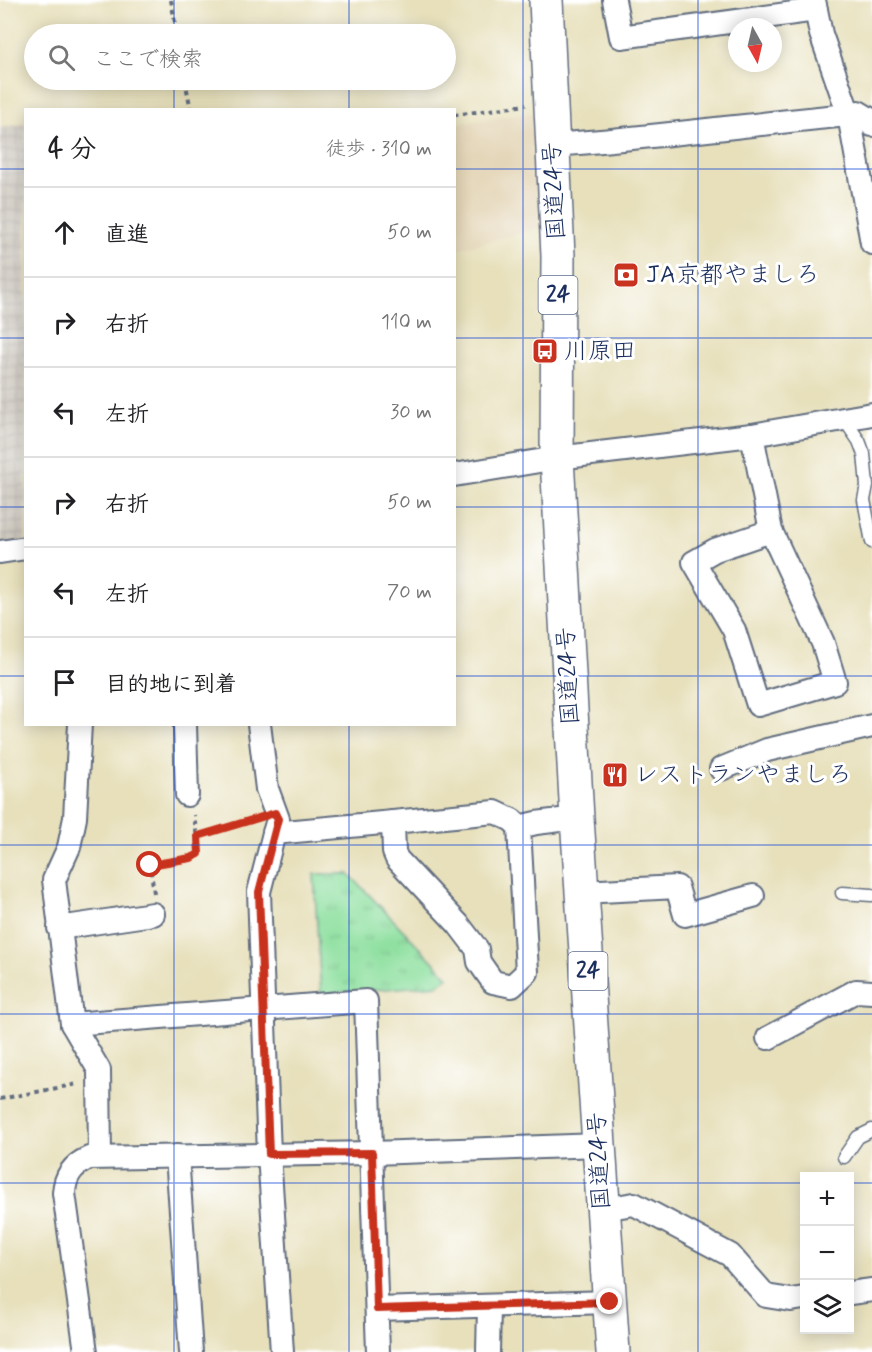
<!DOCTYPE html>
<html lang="ja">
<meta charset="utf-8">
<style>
:root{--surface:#fff;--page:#f2f2f2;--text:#202124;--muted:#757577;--line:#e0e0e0}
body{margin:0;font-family:Mynerve,"Klee One",sans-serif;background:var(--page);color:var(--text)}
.controls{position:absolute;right:18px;bottom:18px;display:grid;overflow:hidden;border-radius:0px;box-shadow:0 3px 15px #0003}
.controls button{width:54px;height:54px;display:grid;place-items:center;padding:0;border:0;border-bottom:2px solid var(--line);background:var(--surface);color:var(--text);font:30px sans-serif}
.compass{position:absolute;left:728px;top:18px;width:54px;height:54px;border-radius:50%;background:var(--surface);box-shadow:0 3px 15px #0003;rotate:172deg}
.stop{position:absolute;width:18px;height:18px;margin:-14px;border:4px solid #c8321e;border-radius:50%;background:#fff}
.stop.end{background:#c8321e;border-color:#fff;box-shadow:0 2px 6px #0008}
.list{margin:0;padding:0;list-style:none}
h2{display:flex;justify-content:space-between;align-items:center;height:78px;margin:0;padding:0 24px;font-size:26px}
h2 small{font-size:20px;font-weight:400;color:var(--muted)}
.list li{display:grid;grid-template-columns:39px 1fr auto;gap:18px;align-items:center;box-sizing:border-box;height:90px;padding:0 24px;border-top:2px solid var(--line)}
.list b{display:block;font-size:22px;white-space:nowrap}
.list em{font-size:20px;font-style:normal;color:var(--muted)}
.icon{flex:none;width:33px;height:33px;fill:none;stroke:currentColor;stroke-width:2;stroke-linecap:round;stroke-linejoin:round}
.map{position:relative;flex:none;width:872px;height:1352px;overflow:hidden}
.search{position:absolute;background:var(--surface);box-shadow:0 3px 15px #0003;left:24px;top:24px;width:432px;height:66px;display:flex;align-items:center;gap:15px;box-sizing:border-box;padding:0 21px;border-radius:33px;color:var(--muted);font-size:22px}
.panel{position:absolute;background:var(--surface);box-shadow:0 3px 15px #0003;left:24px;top:108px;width:432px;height:618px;border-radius:0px}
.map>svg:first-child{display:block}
.built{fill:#e4d6b8}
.industrial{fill:url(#industrial-grid)}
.park{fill:url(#park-tufts);stroke:#55887f;stroke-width:1.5}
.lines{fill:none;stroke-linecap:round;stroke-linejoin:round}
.service-casing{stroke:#626d7f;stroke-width:15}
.minor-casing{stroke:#626d7f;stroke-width:26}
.trunk-casing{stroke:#626d7f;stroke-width:36}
.path{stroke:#626d7f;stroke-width:4;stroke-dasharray:4.5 4.5;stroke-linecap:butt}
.service{stroke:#fff;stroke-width:12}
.minor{stroke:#fff;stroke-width:22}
.trunk{stroke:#fff;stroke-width:33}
.route{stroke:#c8321e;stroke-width:8}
.grid{fill:none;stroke:#1d4ed8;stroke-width:1.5;stroke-opacity:0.55}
.labels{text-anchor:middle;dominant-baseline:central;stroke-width:6;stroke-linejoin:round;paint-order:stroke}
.shield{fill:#fff;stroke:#5f6d8e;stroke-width:1.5}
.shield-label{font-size:22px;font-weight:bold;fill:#1b2f5e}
.street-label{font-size:24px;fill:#1b2f5e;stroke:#fff}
.poi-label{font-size:24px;fill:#1b2f5e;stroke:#fff;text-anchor:start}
</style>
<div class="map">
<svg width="872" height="1352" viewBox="0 0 872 1352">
<defs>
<pattern id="industrial-grid" width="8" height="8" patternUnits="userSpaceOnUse" patternTransform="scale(1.5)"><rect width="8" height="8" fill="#c9c3b8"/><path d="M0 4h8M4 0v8" fill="none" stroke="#aca8a1"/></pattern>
<pattern id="park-tufts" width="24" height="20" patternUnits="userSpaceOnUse" patternTransform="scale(1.5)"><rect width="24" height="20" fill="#8fe0a0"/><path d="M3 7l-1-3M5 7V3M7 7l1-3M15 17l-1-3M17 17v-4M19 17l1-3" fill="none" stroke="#7bc08c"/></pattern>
</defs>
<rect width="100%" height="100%" fill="#fff"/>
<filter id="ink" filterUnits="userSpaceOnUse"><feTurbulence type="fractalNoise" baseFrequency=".0167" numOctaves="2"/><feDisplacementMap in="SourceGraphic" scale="12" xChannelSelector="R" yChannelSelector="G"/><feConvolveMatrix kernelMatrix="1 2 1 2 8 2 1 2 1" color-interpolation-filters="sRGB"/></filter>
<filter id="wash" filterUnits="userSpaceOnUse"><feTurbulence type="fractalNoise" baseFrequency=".008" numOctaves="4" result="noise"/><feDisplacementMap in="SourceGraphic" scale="24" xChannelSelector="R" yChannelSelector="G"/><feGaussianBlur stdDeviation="1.35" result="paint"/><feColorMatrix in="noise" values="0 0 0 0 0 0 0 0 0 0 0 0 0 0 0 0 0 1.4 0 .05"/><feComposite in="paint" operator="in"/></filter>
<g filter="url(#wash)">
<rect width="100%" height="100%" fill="#e7e0bb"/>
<polygon class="built" points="532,113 540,228 455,250 455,124"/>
<polygon class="industrial" points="25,124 25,541 0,546 0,128"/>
<polygon class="park" points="314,874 349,874 448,977 437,985 321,994"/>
</g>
<g filter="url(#ink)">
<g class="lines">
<g class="service-casing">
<g id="service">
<polyline points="844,419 859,441 864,454 867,485 864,500 872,542"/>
<polyline points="842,893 872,895"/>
<polyline points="844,1157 858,1137 872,1130"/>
</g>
</g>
<g class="minor-casing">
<g id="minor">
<polyline points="614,0 621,37 816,10"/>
<polyline points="814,0 821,34 849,115 872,243"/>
<path d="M553,145c99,-7 197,-21 296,-30l9,-3 10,6 4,7"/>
<polyline points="752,435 771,531 823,643 835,682 758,705 734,630 694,562 715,550 771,531"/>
<polyline points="454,475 557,458 752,435 872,414"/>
<polyline points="0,552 26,548"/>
<polyline points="185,724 187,795"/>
<polyline points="259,724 267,789 278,819 274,833"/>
<polyline points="721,769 767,750 872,726"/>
<polyline points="393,822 495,812 512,820 519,827"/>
<polyline points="582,892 677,887 685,915 753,896"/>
<polyline points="59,928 153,914"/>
<polyline points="72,1024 54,880 69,847 75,818 80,724"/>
<polyline points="768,1038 856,991 872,992"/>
<polyline points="177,1156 191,1352"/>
<polyline points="100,1157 99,1070 72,1024 366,1001 378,1352"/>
<polyline points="603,1209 634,1204 730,1255 766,1296 791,1300 804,1298"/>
<polyline points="850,1293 872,1290"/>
<polyline points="377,1309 610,1302"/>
<path d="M86,1352l-22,-159c1,-18 9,-28 25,-35l283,-5 228,-8"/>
<polyline points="282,1352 269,1154 259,892 274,833 393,822 394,852 397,859 458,924 477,949 479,962 493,982 512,986 527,972 519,827 536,823 577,818"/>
<polyline points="488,1352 489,1307"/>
</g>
</g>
<g class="trunk-casing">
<polyline id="trunk" points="546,0 558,256 557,458 577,818 613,1352"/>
</g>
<g class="path">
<polyline points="171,0 177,34"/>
<polyline points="185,80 191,110"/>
<polyline points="454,115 526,105"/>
<polyline points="198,836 257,819"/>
<polyline points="154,893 150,865 191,858 199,854 194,815"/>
<polyline points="0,1099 78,1084"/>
</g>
<use href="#service" class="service"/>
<use href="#minor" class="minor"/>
<use href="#trunk" class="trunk"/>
</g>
</g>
<g class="lines" filter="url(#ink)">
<polyline class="route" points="150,865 191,858 199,854 198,836 275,813 278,819 259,892 269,1154 372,1153 377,1309 610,1302"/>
</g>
<path class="grid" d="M174,0v34M349,0v34M523,0v1352M698,0v1352M174,80v30M349,80v30M0,169h26M454,169h418M0,338h26M454,338h418M0,507h26M454,507h418M0,676h26M454,676h418M174,724v628M349,724v628M0,845h872M0,1014h872M0,1183h804M850,1183h22"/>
<defs>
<g id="bank-square" transform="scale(1.35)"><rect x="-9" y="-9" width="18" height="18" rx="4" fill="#c8321e" stroke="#fff"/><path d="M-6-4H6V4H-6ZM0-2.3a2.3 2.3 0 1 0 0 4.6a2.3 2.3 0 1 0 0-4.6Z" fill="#fff"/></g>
<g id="bus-square" transform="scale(1.35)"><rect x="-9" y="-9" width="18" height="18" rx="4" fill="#c8321e" stroke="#fff"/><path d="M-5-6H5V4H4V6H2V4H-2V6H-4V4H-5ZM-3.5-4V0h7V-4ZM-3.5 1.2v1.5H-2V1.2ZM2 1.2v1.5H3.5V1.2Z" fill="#fff"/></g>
<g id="restaurant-square" transform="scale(1.35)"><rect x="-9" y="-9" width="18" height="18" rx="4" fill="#c8321e" stroke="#fff"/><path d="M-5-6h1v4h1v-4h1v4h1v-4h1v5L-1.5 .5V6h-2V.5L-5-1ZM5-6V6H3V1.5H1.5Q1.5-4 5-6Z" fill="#fff"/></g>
</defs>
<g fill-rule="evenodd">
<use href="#bank-square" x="626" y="275"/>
<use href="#bus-square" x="545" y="351"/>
<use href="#restaurant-square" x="615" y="775"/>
</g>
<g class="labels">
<g class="shield">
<rect x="538.5" y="276" width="39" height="38" rx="4.5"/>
<rect x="568.5" y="952" width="39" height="38" rx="4.5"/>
</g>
<g class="shield-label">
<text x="558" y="295">24</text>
<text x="588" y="971">24</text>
</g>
<g class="street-label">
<text transform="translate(555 191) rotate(-93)">国道24号</text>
<text transform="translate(569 676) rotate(-93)">国道24号</text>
<text transform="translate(600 1161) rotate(-93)">国道24号</text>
</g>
<g class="poi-label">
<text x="646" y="275">JA京都やましろ</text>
<text x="564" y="351">川原田</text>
<text x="634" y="775">レストランやましろ</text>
</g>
</g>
</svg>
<div class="controls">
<button>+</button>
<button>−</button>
<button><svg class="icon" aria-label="layers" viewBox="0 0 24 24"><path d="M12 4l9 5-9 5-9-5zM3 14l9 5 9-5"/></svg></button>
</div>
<svg class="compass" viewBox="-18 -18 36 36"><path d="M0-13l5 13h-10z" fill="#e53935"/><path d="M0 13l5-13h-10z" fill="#757577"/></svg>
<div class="stop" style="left:150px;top:865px"></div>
<div class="stop end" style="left:610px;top:1302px"></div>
<div class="search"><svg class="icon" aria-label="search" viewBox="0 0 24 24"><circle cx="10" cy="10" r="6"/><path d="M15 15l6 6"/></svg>ここで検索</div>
<section class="panel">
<h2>4 分<small>徒歩 · 310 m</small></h2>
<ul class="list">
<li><svg class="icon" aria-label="ahead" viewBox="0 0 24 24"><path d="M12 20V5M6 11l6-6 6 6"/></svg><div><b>直進</b></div><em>50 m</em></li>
<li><svg class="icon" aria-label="right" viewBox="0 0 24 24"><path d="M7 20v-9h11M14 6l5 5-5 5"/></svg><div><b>右折</b></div><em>110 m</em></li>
<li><svg class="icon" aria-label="left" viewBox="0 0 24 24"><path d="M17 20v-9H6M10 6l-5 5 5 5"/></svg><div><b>左折</b></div><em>30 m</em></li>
<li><svg class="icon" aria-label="right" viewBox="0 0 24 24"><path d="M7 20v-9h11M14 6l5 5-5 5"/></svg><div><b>右折</b></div><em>50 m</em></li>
<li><svg class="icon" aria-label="left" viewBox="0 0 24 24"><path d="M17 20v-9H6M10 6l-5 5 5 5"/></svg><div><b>左折</b></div><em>70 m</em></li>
<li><svg class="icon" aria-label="arrive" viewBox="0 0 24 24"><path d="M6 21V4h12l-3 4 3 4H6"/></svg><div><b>目的地に到着</b></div></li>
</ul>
</section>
</div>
